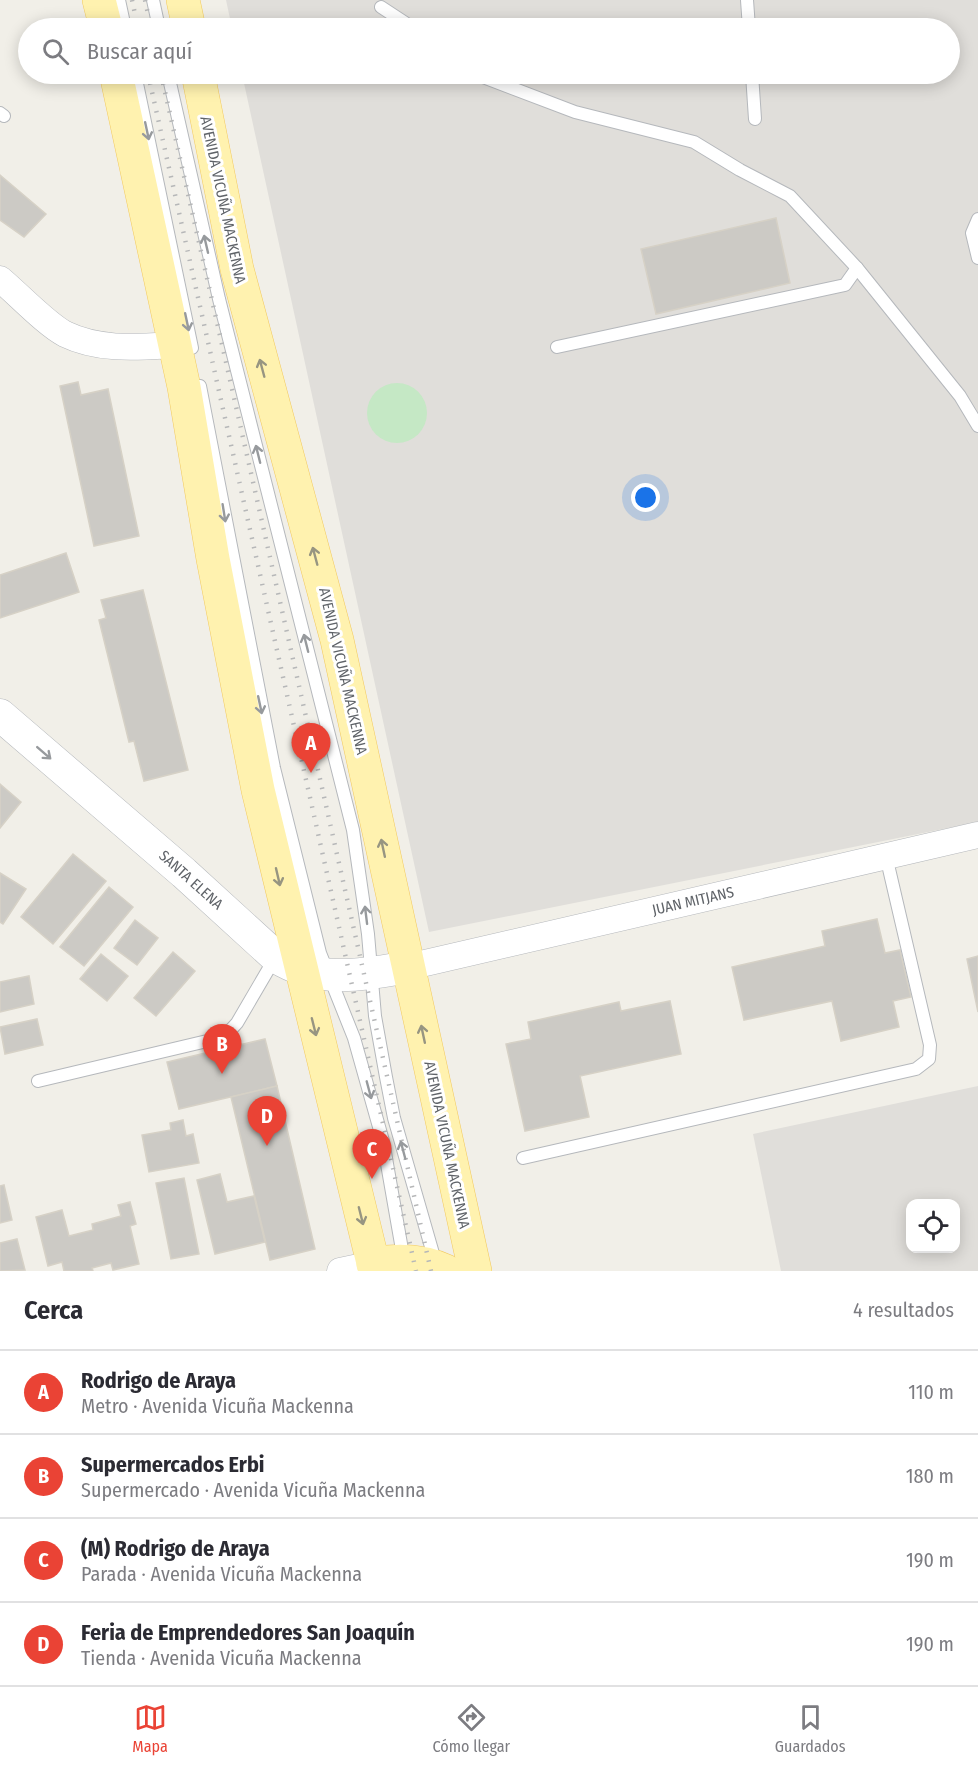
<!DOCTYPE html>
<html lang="es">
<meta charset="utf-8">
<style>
:root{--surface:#fff;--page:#f7f7f7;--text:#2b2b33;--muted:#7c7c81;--line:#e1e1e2;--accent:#ea4335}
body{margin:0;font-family:"Fira Sans Condensed",sans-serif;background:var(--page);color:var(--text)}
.controls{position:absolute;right:18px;bottom:18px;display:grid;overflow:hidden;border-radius:12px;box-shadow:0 3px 15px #0003}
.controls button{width:54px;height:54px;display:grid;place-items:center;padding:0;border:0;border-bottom:2px solid var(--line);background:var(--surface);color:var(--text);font:30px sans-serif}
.you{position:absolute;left:646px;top:498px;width:21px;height:21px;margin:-15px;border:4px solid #fff;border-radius:50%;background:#1a73e8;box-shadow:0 0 0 9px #1a73e833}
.badge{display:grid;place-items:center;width:39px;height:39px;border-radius:50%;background:var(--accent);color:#fff;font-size:20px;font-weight:700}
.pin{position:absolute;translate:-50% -50px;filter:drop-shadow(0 2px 3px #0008)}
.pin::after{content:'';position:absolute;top:32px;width:21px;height:18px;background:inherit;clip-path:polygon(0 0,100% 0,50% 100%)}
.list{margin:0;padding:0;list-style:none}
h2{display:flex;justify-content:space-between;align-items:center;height:78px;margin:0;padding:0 24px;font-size:26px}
h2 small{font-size:20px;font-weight:400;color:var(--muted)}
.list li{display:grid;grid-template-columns:39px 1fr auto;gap:18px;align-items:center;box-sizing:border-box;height:84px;padding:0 24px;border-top:2px solid var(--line)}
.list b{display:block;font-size:22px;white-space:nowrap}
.list p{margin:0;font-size:20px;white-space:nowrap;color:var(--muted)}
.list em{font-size:20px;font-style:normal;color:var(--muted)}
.icon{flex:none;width:33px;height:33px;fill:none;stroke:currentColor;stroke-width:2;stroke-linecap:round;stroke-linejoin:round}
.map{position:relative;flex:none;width:978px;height:1271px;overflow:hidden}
.search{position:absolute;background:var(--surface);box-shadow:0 3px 15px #0003;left:18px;right:18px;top:18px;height:66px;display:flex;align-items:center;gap:15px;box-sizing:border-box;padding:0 21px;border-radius:33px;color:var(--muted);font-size:22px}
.sheet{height:414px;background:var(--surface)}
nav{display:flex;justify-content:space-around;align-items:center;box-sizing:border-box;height:84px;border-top:2px solid var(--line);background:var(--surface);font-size:16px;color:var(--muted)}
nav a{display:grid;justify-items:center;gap:3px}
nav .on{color:var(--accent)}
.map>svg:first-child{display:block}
.industrial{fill:#e0deda;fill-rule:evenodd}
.green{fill:#c5e8c5}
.building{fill:#cccac5;stroke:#d6d1c6;stroke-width:1.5}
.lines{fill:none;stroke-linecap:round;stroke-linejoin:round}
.service-casing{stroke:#b5b8bc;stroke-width:14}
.minor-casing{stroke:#b5b8bc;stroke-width:27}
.tertiary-casing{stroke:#b5b8bc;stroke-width:33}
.primary-casing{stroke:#f2c960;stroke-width:34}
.service{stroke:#fff;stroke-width:12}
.minor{stroke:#fff;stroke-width:26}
.tertiary{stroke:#fff;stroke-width:32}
.primary{stroke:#fff2af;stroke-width:33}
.rail{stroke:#b6b7b8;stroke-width:4.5;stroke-dasharray:1.5 8;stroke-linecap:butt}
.oneway{stroke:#979a9d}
.oneway2{stroke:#979581}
.labels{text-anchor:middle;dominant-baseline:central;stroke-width:6;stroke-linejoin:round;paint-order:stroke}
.street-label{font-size:15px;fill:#5f6368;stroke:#fff}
</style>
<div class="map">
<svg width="978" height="1271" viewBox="0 0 978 1271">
<rect width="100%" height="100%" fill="#f1efe8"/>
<g class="industrial">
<polygon points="226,0 978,0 978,822 429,932 242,74 950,74 950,28 232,28"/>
<path d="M978,1086v185h-197l-28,-137zM910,1204h46v44h-46z"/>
</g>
<circle class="green" cx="397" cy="413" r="30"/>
<g class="building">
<polygon points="0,175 46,214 24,237 0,220"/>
<polygon points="776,218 790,283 656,314 641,249"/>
<polygon points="78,382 81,395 108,389 139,536 94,546 60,386"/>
<polygon points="66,553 79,592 0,618 0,575"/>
<polygon points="143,590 188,770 144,781 134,741 129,742 99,620 106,618 101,600"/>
<polygon points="0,784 21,802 0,828"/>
<polygon points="73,854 106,881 53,944 21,917"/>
<polygon points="0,873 26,889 3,924 0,922"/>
<polygon points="109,887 133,907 84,966 60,947"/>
<polygon points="877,919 885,953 900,950 911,997 893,1001 899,1027 841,1041 832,1001 744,1020 732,967 825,946 822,931"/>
<polygon points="135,920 158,938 137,965 114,948"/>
<polygon points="173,952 195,971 156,1016 134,998"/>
<polygon points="101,954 128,976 107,1001 80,979"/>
<polygon points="978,956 978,1012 967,959"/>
<polygon points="29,976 34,1004 0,1012 0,982"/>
<polygon points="670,1001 681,1054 580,1076 589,1117 525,1131 506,1044 531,1039 528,1022 619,1002 621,1011"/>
<polygon points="37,1019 43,1045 5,1054 0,1027"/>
<polygon points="265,1039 277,1086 179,1109 167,1062"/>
<polygon points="277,1086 315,1249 270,1260 231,1097"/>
<polygon points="183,1120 186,1136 193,1134 199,1163 149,1172 142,1135 171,1130 170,1123"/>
<polygon points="220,1174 227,1202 254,1196 265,1242 215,1254 197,1180"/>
<polygon points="184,1178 199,1254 171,1259 156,1183"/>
<polygon points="4,1185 12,1220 0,1223 0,1186"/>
<polygon points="130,1202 136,1224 130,1226 139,1264 113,1270 111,1263 92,1268 93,1271 64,1271 62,1262 48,1266 36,1217 62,1210 69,1236 93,1230 92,1224 121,1216 118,1205"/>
<polygon points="17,1239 25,1270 0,1271 0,1243"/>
</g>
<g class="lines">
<g class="service-casing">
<g id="service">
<polyline points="119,0 125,28"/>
<polyline points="153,0 159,28"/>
<polyline points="747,0 749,28"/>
<polyline points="381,7 413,28"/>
<polyline points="135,74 192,348"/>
<polyline points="168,74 219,299 353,830 368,934 375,1016 386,1077 394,1118 436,1264"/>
<polyline points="475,74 575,112 694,142 740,170 790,196 857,268"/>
<polyline points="752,74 755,119"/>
<polyline points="0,113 4,116"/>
<polyline points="978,219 972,233 978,258"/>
<polyline points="557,347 845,285 857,268 960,396 978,426"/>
<polyline points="200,386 274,768 320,953 354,1038 383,1141 404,1261"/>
<polyline points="38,1081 224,1037 237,1023 275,958"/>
<polyline points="523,1158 916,1069 929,1059 930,1045 886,856"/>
</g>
</g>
<g class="minor-casing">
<g id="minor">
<path d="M0,279c18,15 46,45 65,55 35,17 74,13 111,11"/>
<polyline points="408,967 978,835"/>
<polyline points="340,1271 373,1264"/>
</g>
</g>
<g class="tertiary-casing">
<path id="tertiary" d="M0,715l184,158 92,84c43,27 85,18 132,10"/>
</g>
<g class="primary-casing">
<g id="primary">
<polyline points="99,0 106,28"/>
<polyline points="183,0 189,28"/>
<polyline points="116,74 184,387 213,559 258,790 375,1271"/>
<polyline points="198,74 237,269 337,640 475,1271"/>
<path d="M373,1264c26,-5 49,-4 73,7"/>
</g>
</g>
<use href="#service" class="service"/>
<use href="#minor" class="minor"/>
<use href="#tertiary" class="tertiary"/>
<use href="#primary" class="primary"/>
<g class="rail">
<polyline points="132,0 138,28"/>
<polyline points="145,0 151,28"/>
<polyline points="148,74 416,1271"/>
<polyline points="161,74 431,1271"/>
</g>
</g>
<defs><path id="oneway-shaft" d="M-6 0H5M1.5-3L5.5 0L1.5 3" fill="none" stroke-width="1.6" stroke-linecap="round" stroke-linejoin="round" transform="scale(1.5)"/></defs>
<g class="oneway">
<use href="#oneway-shaft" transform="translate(147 131) rotate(78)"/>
<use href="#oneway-shaft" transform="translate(206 244) rotate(-103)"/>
<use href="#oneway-shaft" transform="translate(187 322) rotate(78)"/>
<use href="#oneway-shaft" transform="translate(258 454) rotate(-104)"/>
<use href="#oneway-shaft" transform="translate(224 513) rotate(81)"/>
<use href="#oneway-shaft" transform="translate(306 643) rotate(-104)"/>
<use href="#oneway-shaft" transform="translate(260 705) rotate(78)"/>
<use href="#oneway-shaft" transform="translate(44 753) rotate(41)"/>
<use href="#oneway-shaft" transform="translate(366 915) rotate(-97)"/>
<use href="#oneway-shaft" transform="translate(369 1090) rotate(75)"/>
<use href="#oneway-shaft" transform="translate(403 1150) rotate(-105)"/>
</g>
<g class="oneway2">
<use href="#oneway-shaft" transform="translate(262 368) rotate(-105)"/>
<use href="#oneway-shaft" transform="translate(315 556) rotate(-105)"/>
<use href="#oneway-shaft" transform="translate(383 848) rotate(-102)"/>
<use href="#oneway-shaft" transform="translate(278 877) rotate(77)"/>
<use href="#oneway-shaft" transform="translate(314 1027) rotate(76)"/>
<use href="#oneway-shaft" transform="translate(423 1034) rotate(-102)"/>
<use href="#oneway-shaft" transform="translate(361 1216) rotate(76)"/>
</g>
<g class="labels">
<g class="street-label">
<text transform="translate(223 200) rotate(78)">AVENIDA VICUÑA MACKENNA</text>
<text transform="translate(343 671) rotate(77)">AVENIDA VICUÑA MACKENNA</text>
<text transform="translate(191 880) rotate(42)">SANTA ELENA</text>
<text transform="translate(693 901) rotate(-13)">JUAN MITJANS</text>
<text transform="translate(447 1145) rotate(78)">AVENIDA VICUÑA MACKENNA</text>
</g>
</g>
</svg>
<div class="controls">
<button><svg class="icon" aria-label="locate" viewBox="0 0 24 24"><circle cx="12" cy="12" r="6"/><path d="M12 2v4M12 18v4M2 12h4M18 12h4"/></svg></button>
</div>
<div class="you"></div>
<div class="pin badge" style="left:311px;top:773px">A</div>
<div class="pin badge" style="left:222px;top:1074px">B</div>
<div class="pin badge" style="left:372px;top:1179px">C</div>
<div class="pin badge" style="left:267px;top:1146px">D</div>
<div class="search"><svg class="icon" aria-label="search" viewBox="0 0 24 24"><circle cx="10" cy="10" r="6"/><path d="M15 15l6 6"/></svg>Buscar aquí</div>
</div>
<section class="sheet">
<h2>Cerca<small>4 resultados</small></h2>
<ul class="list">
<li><span class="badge">A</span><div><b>Rodrigo de Araya</b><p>Metro · Avenida Vicuña Mackenna</p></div><em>110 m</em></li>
<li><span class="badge">B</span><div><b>Supermercados Erbi</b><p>Supermercado · Avenida Vicuña Mackenna</p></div><em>180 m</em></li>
<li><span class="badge">C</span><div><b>(M) Rodrigo de Araya</b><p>Parada · Avenida Vicuña Mackenna</p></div><em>190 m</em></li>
<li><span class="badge">D</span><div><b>Feria de Emprendedores San Joaquín</b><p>Tienda · Avenida Vicuña Mackenna</p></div><em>190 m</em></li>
</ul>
</section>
<nav>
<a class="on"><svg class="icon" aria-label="map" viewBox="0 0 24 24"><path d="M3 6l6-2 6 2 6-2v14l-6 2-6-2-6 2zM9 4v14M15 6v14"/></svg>Mapa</a>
<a><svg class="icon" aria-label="directions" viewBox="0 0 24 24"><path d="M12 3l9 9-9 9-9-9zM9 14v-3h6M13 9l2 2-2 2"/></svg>Cómo llegar</a>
<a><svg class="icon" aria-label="saved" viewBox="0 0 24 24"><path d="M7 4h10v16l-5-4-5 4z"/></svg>Guardados</a>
</nav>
